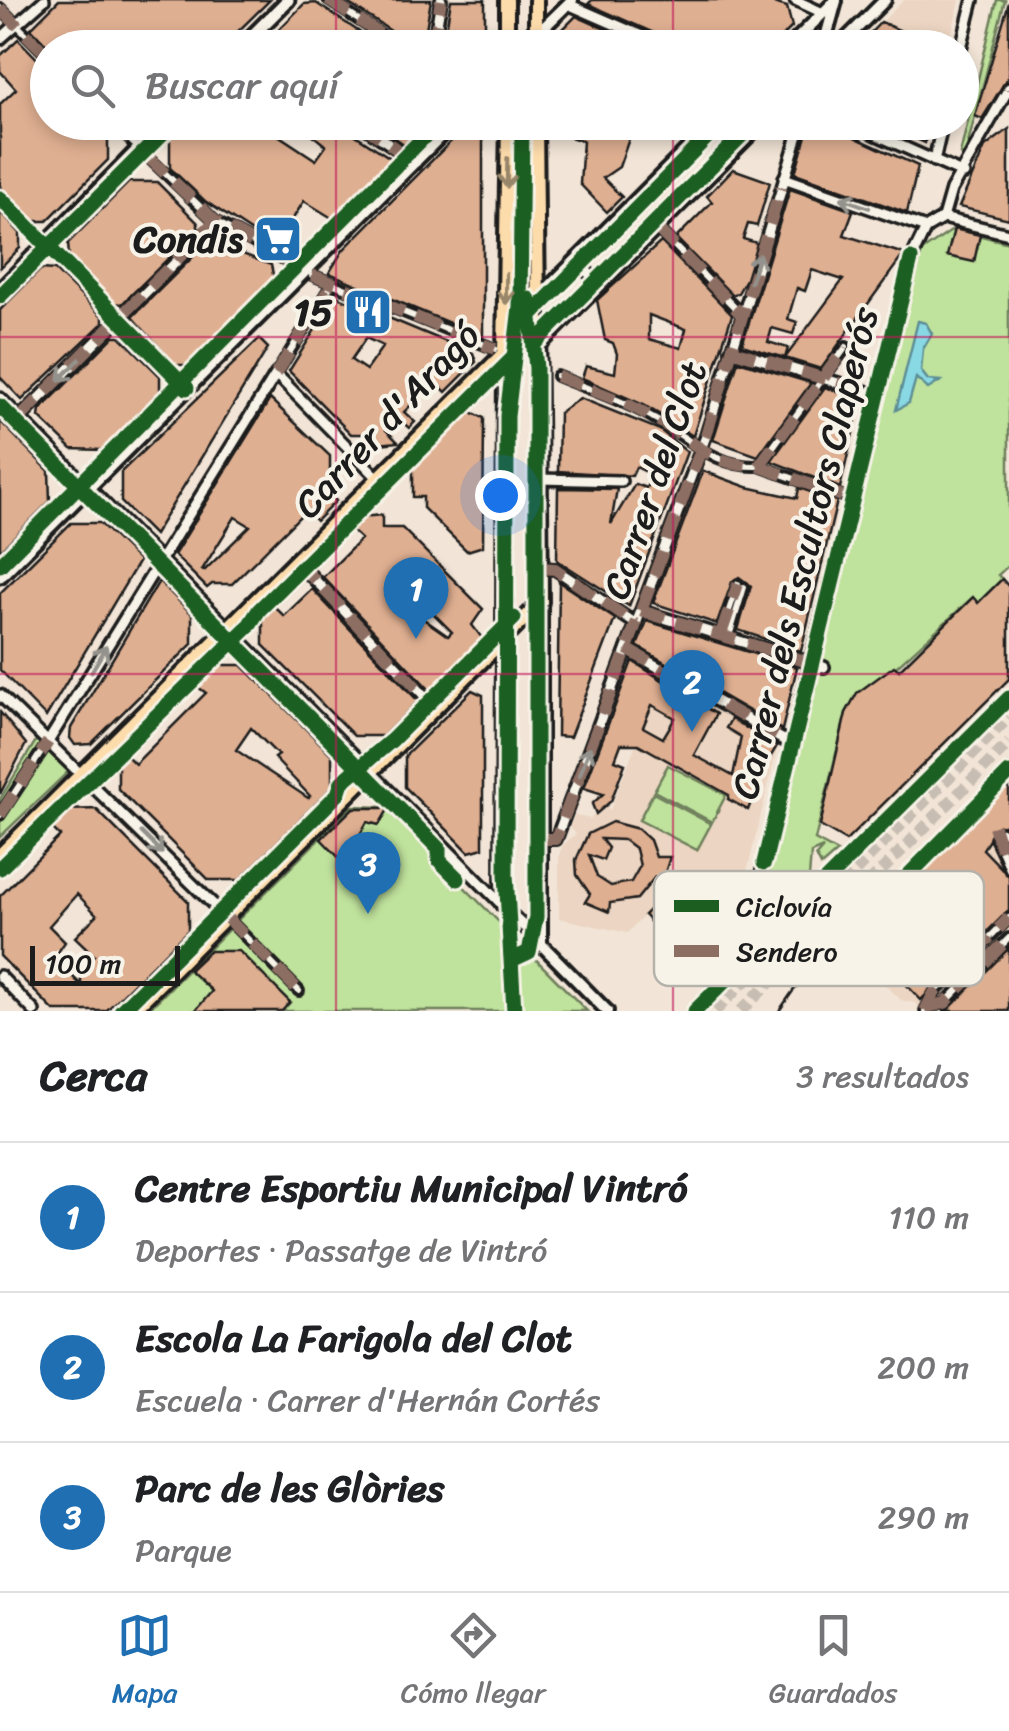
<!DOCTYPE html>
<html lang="es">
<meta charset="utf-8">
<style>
:root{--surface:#fff;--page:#f2f2f2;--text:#202124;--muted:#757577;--line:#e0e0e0;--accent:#1f6fb2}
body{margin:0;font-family:Sriracha,sans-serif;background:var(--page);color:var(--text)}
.scale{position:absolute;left:30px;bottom:25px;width:150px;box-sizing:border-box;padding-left:10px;border:5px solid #1c1c1c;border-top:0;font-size:28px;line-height:35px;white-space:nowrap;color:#1c1c1c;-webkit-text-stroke:8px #f7f3e8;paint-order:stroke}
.you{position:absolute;left:500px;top:495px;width:35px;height:35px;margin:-25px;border:8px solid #fff;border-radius:50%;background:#1a73e8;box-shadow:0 0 0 15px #1a73e833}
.badge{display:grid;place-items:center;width:65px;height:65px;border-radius:50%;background:var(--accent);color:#fff;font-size:32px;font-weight:700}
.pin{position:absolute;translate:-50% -82px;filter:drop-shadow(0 2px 5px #0008)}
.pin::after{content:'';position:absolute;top:52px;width:35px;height:30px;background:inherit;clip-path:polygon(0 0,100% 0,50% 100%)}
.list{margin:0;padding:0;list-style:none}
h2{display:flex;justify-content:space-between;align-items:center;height:130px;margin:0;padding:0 40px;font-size:42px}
h2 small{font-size:32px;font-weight:400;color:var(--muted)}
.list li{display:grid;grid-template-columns:65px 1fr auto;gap:30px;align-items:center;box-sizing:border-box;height:150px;padding:0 40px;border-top:2px solid var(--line)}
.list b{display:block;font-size:38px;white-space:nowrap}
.list p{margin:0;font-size:32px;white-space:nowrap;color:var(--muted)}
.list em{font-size:32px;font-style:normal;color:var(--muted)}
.icon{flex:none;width:55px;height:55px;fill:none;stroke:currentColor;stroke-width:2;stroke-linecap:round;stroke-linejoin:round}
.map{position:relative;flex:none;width:1009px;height:1011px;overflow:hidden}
.search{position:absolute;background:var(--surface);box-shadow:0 5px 15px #0003;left:30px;right:30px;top:30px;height:110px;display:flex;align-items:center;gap:25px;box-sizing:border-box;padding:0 35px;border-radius:55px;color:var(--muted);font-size:38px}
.sheet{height:580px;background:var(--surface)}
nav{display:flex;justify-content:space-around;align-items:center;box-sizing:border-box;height:140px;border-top:2px solid var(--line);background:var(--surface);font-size:28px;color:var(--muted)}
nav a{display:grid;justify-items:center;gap:5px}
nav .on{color:var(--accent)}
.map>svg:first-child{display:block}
.built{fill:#ecd5c2}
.green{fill:#bfe29c;stroke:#6e7f5c;stroke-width:2.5}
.water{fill:#89d9e5;stroke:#5d8d95;stroke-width:2.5}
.building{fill:#dfaf91;stroke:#1c1c1c;stroke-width:2.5;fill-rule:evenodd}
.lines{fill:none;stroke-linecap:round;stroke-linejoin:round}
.pedestrian-tunnel{stroke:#c7bdb2;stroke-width:6;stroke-dasharray:6 3;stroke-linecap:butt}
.primary-tunnel{stroke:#c7bdb2;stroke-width:12;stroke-dasharray:12 6;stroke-linecap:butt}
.pedestrian-casing{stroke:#1c1c1c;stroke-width:14}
.minor-casing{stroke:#1c1c1c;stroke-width:16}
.tertiary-casing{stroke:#1c1c1c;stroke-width:18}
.secondary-casing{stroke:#1c1c1c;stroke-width:19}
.primary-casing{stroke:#1c1c1c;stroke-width:20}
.pedestrian{stroke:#f7f3e8;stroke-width:6}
.minor{stroke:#f7f3e8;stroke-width:9}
.tertiary{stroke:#f7f3e8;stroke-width:10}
.secondary{stroke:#f7f3e8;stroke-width:11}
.primary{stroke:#fddcac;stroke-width:12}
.tram{stroke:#1c1c1c;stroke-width:2.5}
.quiet{stroke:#8d6e63;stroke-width:12;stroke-dasharray:25 12;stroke-linecap:butt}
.cycleway-casing{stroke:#f7f3e8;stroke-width:21}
.cycleway{stroke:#1b5e20;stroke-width:15}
.oneway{stroke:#98866b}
.oneway2{stroke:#94928c}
.grid{fill:none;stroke:#c2185b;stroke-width:2.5;stroke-opacity:0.55}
.labels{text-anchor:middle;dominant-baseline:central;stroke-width:8;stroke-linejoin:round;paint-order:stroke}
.poi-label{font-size:38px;font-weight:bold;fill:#1c1c1c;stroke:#f7f3e8;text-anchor:end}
.street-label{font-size:38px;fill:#1c1c1c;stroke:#f7f3e8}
.key{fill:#f7f3e8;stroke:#b5b2ab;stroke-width:2.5}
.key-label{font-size:28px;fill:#1c1c1c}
</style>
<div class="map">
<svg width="1009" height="1011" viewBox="0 0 1009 1011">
<rect width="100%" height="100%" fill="#f2e5d7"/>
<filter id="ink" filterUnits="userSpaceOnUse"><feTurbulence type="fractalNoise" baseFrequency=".01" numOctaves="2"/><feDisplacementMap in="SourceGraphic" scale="20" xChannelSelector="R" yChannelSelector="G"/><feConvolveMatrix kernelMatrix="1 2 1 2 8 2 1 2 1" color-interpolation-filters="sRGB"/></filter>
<g filter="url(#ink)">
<g class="built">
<polygon points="904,0 960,0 948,47 856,48"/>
<polygon points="661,680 778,745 733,929 681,879 627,933 559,918 559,855 563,845 576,834 570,827 575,815 590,819 604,805 610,810"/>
<polygon points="1009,776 1009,1011 923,1011 915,1003 901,1000 864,965 851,962 841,949"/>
</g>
<g class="green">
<polygon points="997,0 1005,0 965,155 960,154"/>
<polygon points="954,229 1009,243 1009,565 998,575 1002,579 978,603 972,598 896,667 857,693 846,713 815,840 837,852 821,866 816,856 823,848 811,853 809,878 752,937 922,251"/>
<polygon points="37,739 70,770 0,837 0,799"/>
<polygon points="668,765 726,795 712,822 654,791"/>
<polygon points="653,793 711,824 697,850 639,820"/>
<polygon points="352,806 385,807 587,1011 147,1011"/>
</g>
<polygon class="water" points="918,321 926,323 932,334 923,349 921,371 928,380 941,381 928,389 916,378 909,403 896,410"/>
<g class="building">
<polygon points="59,0 270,0 221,48 50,48 31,28"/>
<polygon points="343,0 431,0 426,29 414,46"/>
<polygon points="451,0 485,0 485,48 443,48"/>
<polygon points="592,0 764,0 787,7 792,27 771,48 677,48 672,41 588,4"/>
<polygon points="1009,2 1009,76 982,119 975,116"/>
<polygon points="316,3 358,31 382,48 261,48 304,4"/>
<polygon points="576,16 648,48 606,48 592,42 590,48 559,48 559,33"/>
<polygon points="881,22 939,48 856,48"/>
<polygon points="18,39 48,70 48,122 99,122 108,132 108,160 47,221 34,221 0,187 0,104 16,89 0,71 0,56"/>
<polygon points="186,122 277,122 272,131 316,160 326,146 297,122 351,122 348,130 392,159 332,218 304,201 275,247 205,201 170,168 170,139"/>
<polygon points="373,122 428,122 405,145"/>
<polygon points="470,122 483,125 483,337 329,273 343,250"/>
<polygon points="564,122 635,122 619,167 603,178 622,197 607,212 580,184 583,141 560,134"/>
<polygon points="810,122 826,124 918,166 907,213 795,173"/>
<polygon points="880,122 930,122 925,143"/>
<polygon points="1009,129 1009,219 959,207 985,147"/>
<polygon points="733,169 770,182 757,226 748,224 743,239 757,243 746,279 738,293 732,295 676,238 712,202 707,196"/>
<polygon points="129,182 157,182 198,223 198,229 122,304 115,303 69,256 68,243"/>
<polygon points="790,189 853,211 844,235 904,254 821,369 785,358 843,280 812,270 805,291 797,288 788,319 797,322 793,334 772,328 768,342 788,348 785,358 742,345"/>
<polygon points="0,212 20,233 20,248 0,268"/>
<polygon points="954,229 980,235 974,262 947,256"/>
<polygon points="209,241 271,265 274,279 187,365 176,365 132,317"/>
<path d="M661,242l71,73 -39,121 -49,-31 -62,-27 4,-12 29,7 2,-19 -4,-11 -8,-3 -8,-40zM649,315l37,14 -5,19 -32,-9z"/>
<polygon points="41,269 55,270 103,317 103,323 22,400 0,377 0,310"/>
<path d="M336,296l137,57 3,9 -30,30 -11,-11 -31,31 11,10 -6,6 -11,-10 -12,12 12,12 -30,3v-11h-17l-62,-63zM366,338l17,8 -17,24 -15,-10z"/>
<polygon points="114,336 120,336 160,376 160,391 102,450 72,449 39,417 40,410"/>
<polygon points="259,339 268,348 154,535 121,502 121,472"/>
<polygon points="738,361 811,383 758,456 713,440"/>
<polygon points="825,387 861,399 840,488 771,461"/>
<polygon points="580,398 660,430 687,452 629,606 557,560 558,488 617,489 611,524 635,484 646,488 652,475 636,467 632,476 558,471 559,413"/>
<path d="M270,399l60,57v30l-4,4 10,11 -20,20 -10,-11 -74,74h-20l-5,4 -33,-33zM235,517l15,9 -46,45 -2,-1z"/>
<polygon points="469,411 484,418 483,546 467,551 423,508 423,497 413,497 413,467"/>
<polygon points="0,421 49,471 50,501 0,551"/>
<polygon points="703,471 747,487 797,498 799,488 837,501 801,651 738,630 751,586 739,577 732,582 717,624 653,603"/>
<path d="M382,515v13h20l81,81 -11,16 10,13 -52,52 -107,-113 38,-38 -11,-10 12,-12zM401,581l51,51 -4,4 -60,-42z"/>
<polygon points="71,523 100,523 139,561 46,717 0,670 0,593"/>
<polygon points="1002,579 1009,587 1009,679 846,841 820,826 846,713 857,693 894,666 899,670 973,597 978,603"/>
<polygon points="159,581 192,614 192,644 91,744 75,745 70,738 71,728"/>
<polygon points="559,582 615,619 570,737 557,736"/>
<polygon points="312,589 418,701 383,736 354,736 263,645 263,615 273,605 284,616"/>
<polygon points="647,621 797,667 782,730 637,646"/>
<path d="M632,661l84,53 -22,41 39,21 8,-39 -15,-9 5,-9 46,27 -24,40 3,3 -8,21 -20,-11 1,-4 -91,-51h-17l-6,16 10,4 -14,37 -15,13 -4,-10 11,-10 -19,-6zM652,705l23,13 -12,20 -20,-11z"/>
<path d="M213,665h29l90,90v32l-93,93h-30l-91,-91v-30l6,-6 11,11 71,-71 -12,-9zM251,728l27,27 -4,3 36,38 -2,2 -72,-48z"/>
<polygon points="472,690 483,695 483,848 469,852 405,787 405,756"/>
<polygon points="0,712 26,744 0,794"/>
<polygon points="1009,785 1009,824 998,826 983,849 1009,876 1009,911 921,1000 874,951 853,943"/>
<polygon points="353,808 389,808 379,825 367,822 357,840 368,849 349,868 321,839"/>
<path d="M96,809l92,92v29l-82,81h-52l-54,-55v-60l60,-60 -10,-10 16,-16zM77,894l20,21 -22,22 19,18 -13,14v16l-27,-27 11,-16 -16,-16z"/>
<path d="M612,822l26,7 12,11 6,17h14l-7,22 -8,-2 -18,22 -27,4 -1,9 -24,-10 5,-8 -13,-19 -1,-15 12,-26zM601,839l23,1 12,9 4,17 -9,16 -20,4 -14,-9 -8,-22 14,5 5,-12z"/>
<polygon points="679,880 694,892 689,897 697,904 678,923 670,916 657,929 644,915"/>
<polygon points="1009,948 1009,1011 943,1011 950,1008"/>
<polygon points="209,951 239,951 290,1002 282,1011 195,1011 212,991 189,970"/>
</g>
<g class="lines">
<polyline class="pedestrian-tunnel" points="980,812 983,815"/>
<g class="primary-tunnel">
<polyline points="715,1011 1009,717"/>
<polyline points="741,1011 1009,743"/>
</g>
<g class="pedestrian-casing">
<g id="pedestrian">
<polyline points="328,0 401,48"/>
<polyline points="0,8 48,56"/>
<polyline points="113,122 134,144"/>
<polyline points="147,156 215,221 294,265"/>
<polyline points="658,229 741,314"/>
<polyline points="312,275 495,349"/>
<polyline points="276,374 332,284"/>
<path d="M557,376c31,13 66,24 95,41 37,20 62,51 107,49l87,-119"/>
<polyline points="759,466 842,496"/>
<polyline points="721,634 738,584"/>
<polyline points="729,636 744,587"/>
<polyline points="0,815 48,742"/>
<polyline points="1002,831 1009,837"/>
<polyline points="995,838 1004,857 1009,857"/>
<polyline points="1004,857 1009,869"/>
<polyline points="819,915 821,918"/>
<polyline points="227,918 299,991"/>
<polyline points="929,1007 945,1003 1009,938"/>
<polyline points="925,1011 934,993 1009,918"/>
</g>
</g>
<g class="minor-casing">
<g id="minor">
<polyline points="795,0 823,13"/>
<polyline points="568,4 669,48"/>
<polyline points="0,39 44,0"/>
<polyline points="433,48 441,0"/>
<polyline points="961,48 973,0"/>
<polyline points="848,122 964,174"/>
<polyline points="359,123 416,162"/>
<polyline points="934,161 943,122"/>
<polyline points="784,178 926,228"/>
<polyline points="0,198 187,388"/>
<polyline points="943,218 1009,234"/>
<polyline points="576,261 600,284"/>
<polyline points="731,350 877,395"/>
<polyline points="0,398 541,944"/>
<polyline points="20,418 204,234"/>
<polyline points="540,479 621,481"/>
<polyline points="298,562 435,707"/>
<polyline points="540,568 555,569 636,624"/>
<polyline points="641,611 824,667"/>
<polyline points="627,649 792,745"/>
<polyline points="0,695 226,917"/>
<polyline points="48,742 276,374 380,480"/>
<polyline points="541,839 556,839 706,436 802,122"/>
<polyline points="833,952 1009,773"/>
<polyline points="740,966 810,662 911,259 926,228 943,218 951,190 1009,88"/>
<polyline points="0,976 34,1011"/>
<polyline points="695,1011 1009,698"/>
</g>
</g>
<g class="tertiary-casing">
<g id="tertiary">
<polyline points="536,35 572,0"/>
<polyline points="788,48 836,0"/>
<polyline points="823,48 836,1"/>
<polyline points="837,48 885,0"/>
<polyline points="540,345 763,122"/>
<polyline points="541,602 541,944 607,1011"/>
<polyline points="502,905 504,353 519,317 714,122"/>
</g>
</g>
<g class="secondary-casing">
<g id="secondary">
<polyline points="240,48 288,0"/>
<polyline points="0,290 165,122"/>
<polyline points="0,576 454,122"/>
</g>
</g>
<g class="primary-casing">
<g id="primary">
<polyline points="536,0 536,48"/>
<polyline points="507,48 507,0"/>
<polyline points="0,855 504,353 508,122"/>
<polyline points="132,1011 541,602 536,122"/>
</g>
</g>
<use href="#pedestrian" class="pedestrian"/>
<use href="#minor" class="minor"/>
<use href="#tertiary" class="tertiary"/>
<use href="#secondary" class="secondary"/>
<use href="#primary" class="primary"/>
<polyline class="tram" points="779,1011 816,958 1009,764"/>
<g class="quiet">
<polyline points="328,0 401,48"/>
<polyline points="0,8 48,56"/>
<polyline points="433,48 441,0"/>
<polyline points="668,48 668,47"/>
<polyline points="1009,89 1009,90"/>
<polyline points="113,122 134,144"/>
<polyline points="359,123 412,160"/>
<polyline points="147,156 215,221 294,265"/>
<polyline points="657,228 741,314"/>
<polyline points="312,275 495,349"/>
<polyline points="731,350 877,395"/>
<polyline points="276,374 332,284"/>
<path d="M557,376c31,13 66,24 95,41 37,20 62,51 107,49l87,-119"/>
<polyline points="20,418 215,221"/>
<polyline points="759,466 842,496"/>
<polyline points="298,562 435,707"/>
<polyline points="540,568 555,569 636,624"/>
<polyline points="641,611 818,665"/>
<polyline points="721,634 738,584"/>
<polyline points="627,649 792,745"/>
<polyline points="0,815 48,742"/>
<polyline points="994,826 1004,857 1009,857"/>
<polyline points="541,839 556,839 706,436 781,187"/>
<polyline points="819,915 821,918"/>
<polyline points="226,917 299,991"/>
<polyline points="741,961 764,863"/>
<polyline points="928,1007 945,1003 1009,938"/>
<polyline points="925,1011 934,993 1009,918"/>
</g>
<g class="cycleway-casing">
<g id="cycleway">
<polyline points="0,198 187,388"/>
<polyline points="0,296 174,122"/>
<polyline points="525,321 722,122"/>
<polyline points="535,343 755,122"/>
<polyline points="0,406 439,849 439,860 458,879"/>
<polyline points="0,565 439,122"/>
<polyline points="764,863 911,259"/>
<polyline points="0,868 248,627 259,610 513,358"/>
<polyline points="833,952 1009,773"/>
<polyline points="514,959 529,952 536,917 536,368 529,299"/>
<polyline points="121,1011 338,794 342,782 392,740 514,618"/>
<polyline points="514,1011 506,874 507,416 520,307 522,122"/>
<polyline points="695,1011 1009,698"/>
</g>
</g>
<use href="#cycleway" class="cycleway"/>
</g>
<defs><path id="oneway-shaft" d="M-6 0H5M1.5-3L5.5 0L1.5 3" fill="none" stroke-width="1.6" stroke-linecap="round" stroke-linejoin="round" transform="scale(2.5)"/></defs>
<g class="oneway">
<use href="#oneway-shaft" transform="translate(507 173) rotate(91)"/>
<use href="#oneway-shaft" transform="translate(506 289) rotate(90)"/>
</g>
<g class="oneway2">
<use href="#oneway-shaft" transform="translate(855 203) rotate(-161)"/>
<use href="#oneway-shaft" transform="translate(755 268) rotate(-72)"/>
<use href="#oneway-shaft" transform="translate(69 370) rotate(135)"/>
<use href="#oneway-shaft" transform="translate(99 659) rotate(-59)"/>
<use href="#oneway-shaft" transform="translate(585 761) rotate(-70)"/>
<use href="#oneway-shaft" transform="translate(152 843) rotate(45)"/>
</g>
</g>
<path class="grid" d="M336,0v48M673,0v48M336,122v889M673,122v889M0,337h1009M0,674h1009"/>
<defs>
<g id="supermarket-square" transform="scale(2.5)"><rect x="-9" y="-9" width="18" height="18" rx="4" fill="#1f6fb2" stroke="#f7f3e8"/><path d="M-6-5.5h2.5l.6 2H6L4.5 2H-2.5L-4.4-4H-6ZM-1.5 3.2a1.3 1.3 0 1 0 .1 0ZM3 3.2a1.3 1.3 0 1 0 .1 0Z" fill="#fff"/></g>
<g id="restaurant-square" transform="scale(2.5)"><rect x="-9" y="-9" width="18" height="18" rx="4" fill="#1f6fb2" stroke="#f7f3e8"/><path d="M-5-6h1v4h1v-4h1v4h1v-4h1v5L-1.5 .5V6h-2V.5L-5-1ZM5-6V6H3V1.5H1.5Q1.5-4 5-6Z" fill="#fff"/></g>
</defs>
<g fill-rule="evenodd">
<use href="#supermarket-square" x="278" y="239"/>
<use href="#restaurant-square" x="368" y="312"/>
</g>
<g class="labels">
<g class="poi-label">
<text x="243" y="239">Condis</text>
<text x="333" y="312">15</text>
</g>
<g class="street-label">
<text transform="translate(387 420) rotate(-47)">Carrer d'Aragó</text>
<text transform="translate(655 480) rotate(-71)">Carrer del Clot</text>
<text transform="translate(805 553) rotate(-76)">Carrer dels Escultors Claperós</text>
</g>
</g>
<rect x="654" y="871" width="330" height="115" rx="15" class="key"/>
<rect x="674" y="900" width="45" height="12" fill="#1b5e20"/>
<rect x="674" y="945" width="45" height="12" fill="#8d6e63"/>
<g class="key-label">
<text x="736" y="916">Ciclovía</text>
<text x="736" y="961">Sendero</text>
</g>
</svg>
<div class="scale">100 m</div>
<div class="you"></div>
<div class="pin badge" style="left:416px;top:639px">1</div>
<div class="pin badge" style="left:692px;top:732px">2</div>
<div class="pin badge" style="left:368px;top:914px">3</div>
<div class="search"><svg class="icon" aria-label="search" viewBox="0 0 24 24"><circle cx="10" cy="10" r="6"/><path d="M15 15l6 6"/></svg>Buscar aquí</div>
</div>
<section class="sheet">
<h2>Cerca<small>3 resultados</small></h2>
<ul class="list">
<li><span class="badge">1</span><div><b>Centre Esportiu Municipal Vintró</b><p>Deportes · Passatge de Vintró</p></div><em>110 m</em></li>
<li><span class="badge">2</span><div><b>Escola La Farigola del Clot</b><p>Escuela · Carrer d'Hernán Cortés</p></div><em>200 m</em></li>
<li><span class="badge">3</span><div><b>Parc de les Glòries</b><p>Parque</p></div><em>290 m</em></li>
</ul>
</section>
<nav>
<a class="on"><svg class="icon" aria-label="map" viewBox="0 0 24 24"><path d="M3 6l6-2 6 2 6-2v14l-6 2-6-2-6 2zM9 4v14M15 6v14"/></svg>Mapa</a>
<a><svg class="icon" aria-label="directions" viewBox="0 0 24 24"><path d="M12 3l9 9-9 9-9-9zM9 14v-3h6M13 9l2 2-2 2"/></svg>Cómo llegar</a>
<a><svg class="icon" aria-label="saved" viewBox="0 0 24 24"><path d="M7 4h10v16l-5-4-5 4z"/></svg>Guardados</a>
</nav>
